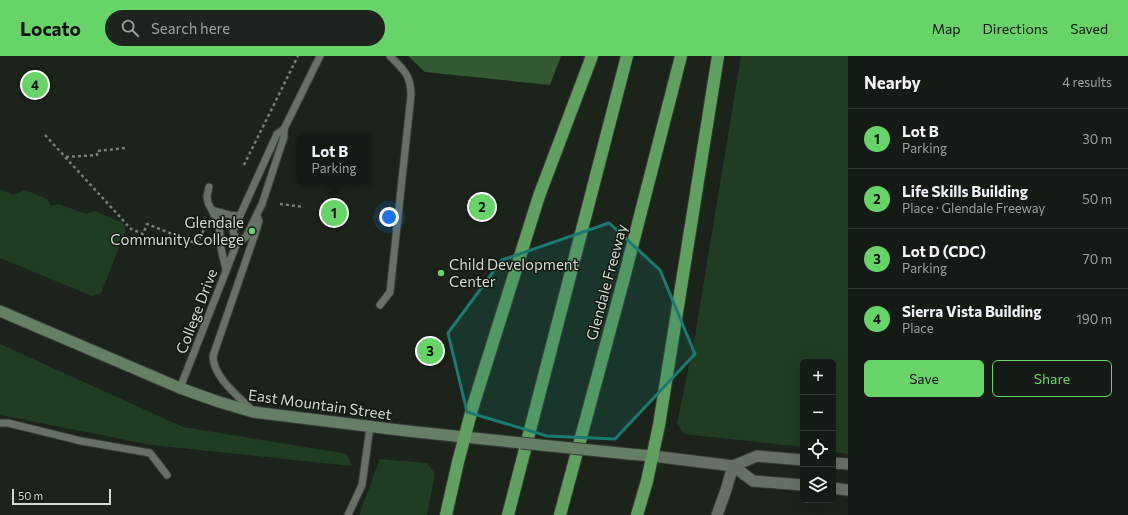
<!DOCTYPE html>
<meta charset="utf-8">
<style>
:root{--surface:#141a14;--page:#1d231d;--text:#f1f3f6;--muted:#9da1a0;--line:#333834;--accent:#66d466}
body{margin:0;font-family:Commissioner,sans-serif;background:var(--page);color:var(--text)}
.controls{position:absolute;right:12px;bottom:12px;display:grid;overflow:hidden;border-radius:6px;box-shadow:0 4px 16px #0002}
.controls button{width:36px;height:36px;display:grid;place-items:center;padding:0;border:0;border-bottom:1px solid var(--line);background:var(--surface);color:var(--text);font:20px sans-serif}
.scale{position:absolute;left:12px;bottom:10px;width:99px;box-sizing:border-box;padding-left:4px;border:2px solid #d4d9d3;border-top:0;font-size:11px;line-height:14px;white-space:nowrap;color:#d4d9d3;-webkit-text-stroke:3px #121a11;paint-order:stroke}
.you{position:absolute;left:389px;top:161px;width:14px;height:14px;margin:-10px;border:3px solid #fff;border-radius:50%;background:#1a73e8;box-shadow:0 0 0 6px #1a73e833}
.badge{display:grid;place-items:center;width:26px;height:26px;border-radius:50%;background:var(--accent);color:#111;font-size:13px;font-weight:700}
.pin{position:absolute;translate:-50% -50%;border:2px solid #fff;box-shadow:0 1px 4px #0006}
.popup{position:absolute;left:297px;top:77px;width:74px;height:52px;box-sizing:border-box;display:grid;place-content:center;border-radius:6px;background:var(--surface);filter:drop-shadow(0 1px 3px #0005);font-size:13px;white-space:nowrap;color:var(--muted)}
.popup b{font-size:15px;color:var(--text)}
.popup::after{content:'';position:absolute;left:50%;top:100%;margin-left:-8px;border:8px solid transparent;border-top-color:var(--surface)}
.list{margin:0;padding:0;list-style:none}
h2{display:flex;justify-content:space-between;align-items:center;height:52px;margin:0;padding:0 16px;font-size:17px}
h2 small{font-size:13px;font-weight:400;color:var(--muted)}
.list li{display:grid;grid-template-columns:26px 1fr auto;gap:12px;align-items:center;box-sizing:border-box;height:60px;padding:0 16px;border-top:1px solid var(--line)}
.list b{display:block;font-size:15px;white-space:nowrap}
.list p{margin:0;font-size:13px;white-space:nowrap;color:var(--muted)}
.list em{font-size:13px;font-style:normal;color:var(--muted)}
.actions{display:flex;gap:8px;padding:12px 16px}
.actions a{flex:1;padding:9px 0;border:1px solid var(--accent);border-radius:6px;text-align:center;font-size:14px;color:var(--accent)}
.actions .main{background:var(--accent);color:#111}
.icon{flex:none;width:22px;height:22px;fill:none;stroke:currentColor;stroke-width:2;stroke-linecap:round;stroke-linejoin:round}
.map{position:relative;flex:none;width:848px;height:459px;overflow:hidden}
header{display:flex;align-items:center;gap:24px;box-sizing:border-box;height:56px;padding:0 20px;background:var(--accent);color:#111}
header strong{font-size:19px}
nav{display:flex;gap:22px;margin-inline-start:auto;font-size:14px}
.search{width:280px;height:36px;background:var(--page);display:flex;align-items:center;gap:10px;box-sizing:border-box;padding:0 14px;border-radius:22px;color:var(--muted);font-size:15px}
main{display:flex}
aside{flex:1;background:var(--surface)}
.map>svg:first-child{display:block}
.green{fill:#213d21}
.forest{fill:#325931}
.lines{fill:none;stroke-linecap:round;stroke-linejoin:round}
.service-casing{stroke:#373d36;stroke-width:9}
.minor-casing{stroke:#373d36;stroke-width:13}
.tertiary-casing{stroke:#373d36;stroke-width:13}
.secondary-casing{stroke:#373d36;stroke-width:13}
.motorway-casing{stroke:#373d36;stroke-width:14}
.path{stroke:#787e77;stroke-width:2.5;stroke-dasharray:3 3;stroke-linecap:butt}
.service{stroke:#667066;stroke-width:7}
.minor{stroke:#667066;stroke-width:11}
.tertiary{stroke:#667066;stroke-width:11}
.secondary{stroke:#647f64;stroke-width:11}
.motorway{stroke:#60a15f;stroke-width:12}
.secondary-bridge-casing{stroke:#373d36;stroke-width:13;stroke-linecap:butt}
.secondary-bridge{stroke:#647f64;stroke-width:11}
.marked{fill:#197b73;fill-opacity:0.2;stroke:#197b73;stroke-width:3;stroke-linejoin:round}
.poi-dot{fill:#66d466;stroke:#121a11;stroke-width:1.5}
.labels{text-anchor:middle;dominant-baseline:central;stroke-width:3;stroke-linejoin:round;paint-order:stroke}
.poi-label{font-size:15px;fill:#d4d9d3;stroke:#121a11;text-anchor:end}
.street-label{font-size:15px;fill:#d4d9d3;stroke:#121a11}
</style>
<header>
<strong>Locato</strong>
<div class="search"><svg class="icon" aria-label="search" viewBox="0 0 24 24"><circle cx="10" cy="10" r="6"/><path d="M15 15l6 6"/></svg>Search here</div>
<nav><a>Map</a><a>Directions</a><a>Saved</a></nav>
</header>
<main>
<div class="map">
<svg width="848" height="459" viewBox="0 0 848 459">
<rect width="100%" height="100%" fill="#1b231a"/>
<g class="green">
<polygon points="741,0 848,0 848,398 833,396 833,306 803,306 803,391 684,378 677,368 695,280"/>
<polygon points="0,133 13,139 25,134 47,143 51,150 59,148 86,158 95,155 123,167 126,174 101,237 92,240 0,202"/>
<polygon points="0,288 183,371 347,398 352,410 152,389 0,359"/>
<polygon points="380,403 427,407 435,418 427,459 359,459"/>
</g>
<polygon class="forest" points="408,0 561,0 550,29 425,16"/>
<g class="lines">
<g class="service-casing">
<g id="service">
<polyline points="209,131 207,140 208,147 219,168 221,192 226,214"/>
<polyline points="212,154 230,159 239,160"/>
<polyline points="237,187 233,175 277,78 284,73 320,0"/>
<path d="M380,249l10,-13 21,-197c0,-20 -8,-26 -21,-39"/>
<polyline points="180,332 237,187 246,181 262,148 284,81 284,73"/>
<path d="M252,354c-14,-14 -39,-33 -39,-54l42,-122 4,-13 -2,-6"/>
<polyline points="0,367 8,367 81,385 150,397 167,419"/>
<polyline points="348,459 362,429 370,371"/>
</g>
</g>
<g class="minor-casing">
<polyline id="minor" points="717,459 726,434 733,410"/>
</g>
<g class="tertiary-casing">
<g id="tertiary">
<polyline points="653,400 733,410 753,425 803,429"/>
<polyline points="833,407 848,408"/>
<polyline points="733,410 757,400 803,404"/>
<polyline points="833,432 848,434"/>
</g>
</g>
<g class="secondary-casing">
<g id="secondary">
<polyline points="0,255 180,332 216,345 253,356 407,375 521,387"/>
<polyline points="629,398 653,400"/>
</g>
</g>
<g class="motorway-casing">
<g id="motorway">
<polyline points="446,459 458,406 472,353 539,140 592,0"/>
<polyline points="508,459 627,0"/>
<polyline points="560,459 624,222 681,0"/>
<polyline points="637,459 647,425 659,369 718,0"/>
</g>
</g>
<g class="path">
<polyline points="45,79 131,173 143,178 147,168 195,187 198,186 207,167"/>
<polyline points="66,101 97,99 97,95 125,92"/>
<polyline points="244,109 298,0"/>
<polyline points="280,148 304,151"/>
</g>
<use href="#service" class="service"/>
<use href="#minor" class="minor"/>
<use href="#tertiary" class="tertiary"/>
<use href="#secondary" class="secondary"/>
<use href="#motorway" class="motorway"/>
<g class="secondary-bridge-casing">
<polyline id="secondary-bridge" points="521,387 629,398"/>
</g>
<use href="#secondary-bridge" class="secondary-bridge"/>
</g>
<path class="marked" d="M609,167l51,47 35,84 -80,85 -68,-3 -80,-24 -19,-79 54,-73z"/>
<g class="poi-dot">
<circle cx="252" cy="175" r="4"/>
<circle cx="441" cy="217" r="4"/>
</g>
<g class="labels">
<g class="poi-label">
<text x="244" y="166">Glendale<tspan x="244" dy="17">Community College</tspan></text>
<text x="449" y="208" text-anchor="start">Child Development<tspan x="449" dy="17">Center</tspan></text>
</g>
<g class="street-label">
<text transform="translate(606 226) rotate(-75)">Glendale Freeway</text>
<text transform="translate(196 255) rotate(-69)">College Drive</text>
<text transform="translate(320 348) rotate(8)">East Mountain Street</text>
</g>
</g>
</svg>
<div class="controls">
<button>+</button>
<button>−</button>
<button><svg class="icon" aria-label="locate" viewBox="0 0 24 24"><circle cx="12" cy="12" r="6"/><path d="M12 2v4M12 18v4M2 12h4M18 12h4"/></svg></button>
<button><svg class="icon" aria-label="layers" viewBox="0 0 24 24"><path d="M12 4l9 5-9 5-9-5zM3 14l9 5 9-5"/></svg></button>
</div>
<div class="scale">50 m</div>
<div class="you"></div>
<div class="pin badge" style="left:334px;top:157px">1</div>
<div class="popup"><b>Lot B</b>Parking</div>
<div class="pin badge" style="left:482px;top:151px">2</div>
<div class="pin badge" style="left:430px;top:295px">3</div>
<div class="pin badge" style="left:35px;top:29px">4</div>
</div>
<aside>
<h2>Nearby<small>4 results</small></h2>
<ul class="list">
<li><span class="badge">1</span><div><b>Lot B</b><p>Parking</p></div><em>30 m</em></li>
<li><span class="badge">2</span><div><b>Life Skills Building</b><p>Place · Glendale Freeway</p></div><em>50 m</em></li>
<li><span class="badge">3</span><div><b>Lot D (CDC)</b><p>Parking</p></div><em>70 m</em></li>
<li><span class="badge">4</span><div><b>Sierra Vista Building</b><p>Place</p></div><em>190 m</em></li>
</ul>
<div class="actions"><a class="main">Save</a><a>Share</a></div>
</aside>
</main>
